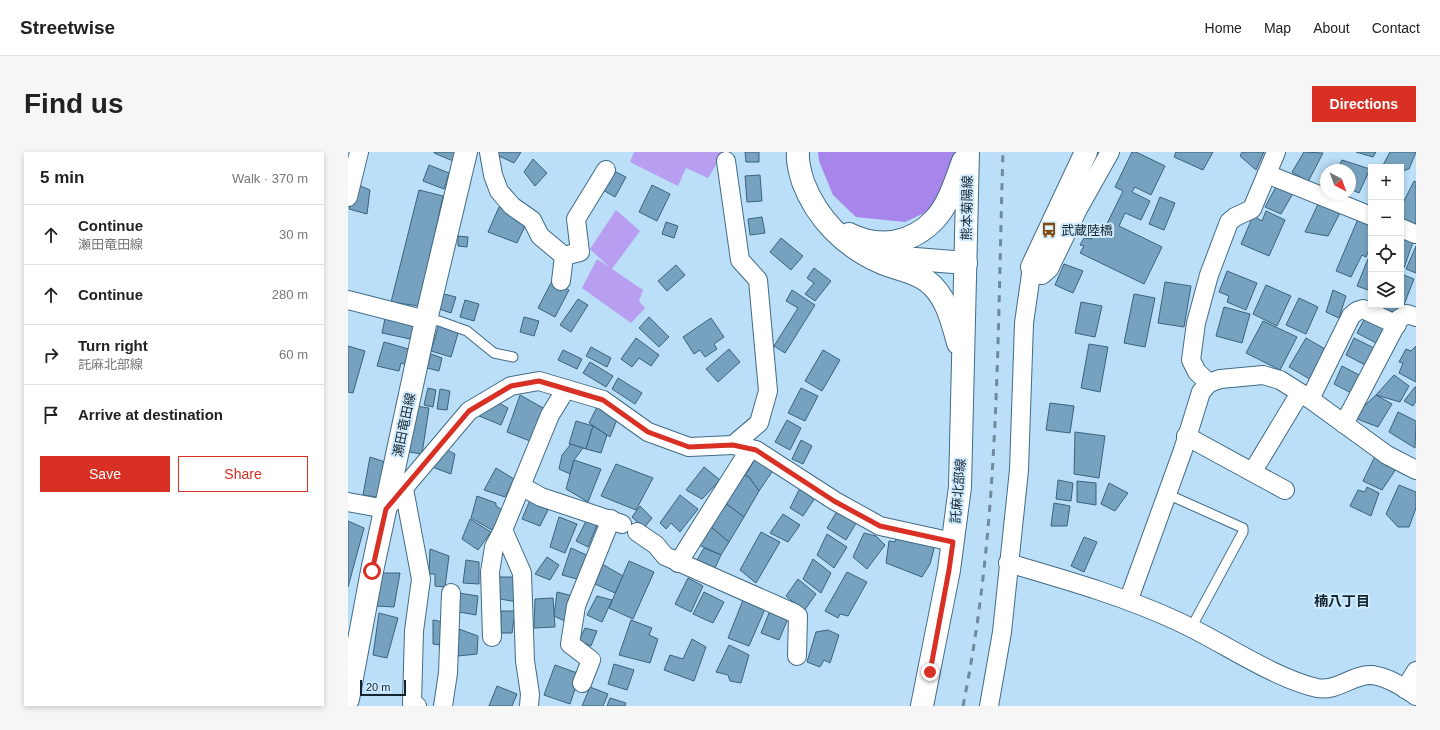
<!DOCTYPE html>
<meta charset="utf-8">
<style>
:root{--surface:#fff;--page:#f6f6f6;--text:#222;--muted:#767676;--line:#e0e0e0;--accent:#d93025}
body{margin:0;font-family:Arial,"Noto Sans JP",sans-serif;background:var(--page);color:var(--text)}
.controls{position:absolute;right:12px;top:12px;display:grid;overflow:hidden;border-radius:0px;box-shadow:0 2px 6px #0003}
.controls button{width:36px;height:36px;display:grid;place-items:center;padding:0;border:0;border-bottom:1px solid var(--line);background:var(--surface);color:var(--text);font:20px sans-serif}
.compass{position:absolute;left:972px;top:12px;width:36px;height:36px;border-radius:50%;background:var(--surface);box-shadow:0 2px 6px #0003;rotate:139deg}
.scale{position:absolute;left:12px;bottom:10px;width:46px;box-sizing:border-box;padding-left:4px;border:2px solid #132530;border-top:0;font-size:11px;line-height:14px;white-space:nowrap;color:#132530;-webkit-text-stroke:3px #d0ebfe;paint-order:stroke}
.stop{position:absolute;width:12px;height:12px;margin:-9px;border:3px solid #d93025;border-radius:50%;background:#fff}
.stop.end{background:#d93025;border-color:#fff;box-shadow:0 1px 4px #0008}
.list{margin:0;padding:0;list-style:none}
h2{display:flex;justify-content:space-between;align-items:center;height:52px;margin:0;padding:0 16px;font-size:17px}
h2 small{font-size:13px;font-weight:400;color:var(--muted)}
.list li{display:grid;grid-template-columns:26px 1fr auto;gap:12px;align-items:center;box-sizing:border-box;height:60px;padding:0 16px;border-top:1px solid var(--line)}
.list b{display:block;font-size:15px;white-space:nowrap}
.list p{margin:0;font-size:13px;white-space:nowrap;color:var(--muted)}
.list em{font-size:13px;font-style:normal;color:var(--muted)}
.actions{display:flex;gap:8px;padding:12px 16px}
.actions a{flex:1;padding:9px 0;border:1px solid var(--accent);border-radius:0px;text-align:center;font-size:14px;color:var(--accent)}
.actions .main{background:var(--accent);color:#fff}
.icon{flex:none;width:22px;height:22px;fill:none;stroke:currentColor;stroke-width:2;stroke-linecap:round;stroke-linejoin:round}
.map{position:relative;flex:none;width:1068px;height:554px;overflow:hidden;border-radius:0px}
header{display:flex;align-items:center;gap:24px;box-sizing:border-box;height:56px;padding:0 20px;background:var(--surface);border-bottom:1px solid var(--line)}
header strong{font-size:19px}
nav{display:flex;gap:22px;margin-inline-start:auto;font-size:14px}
.intro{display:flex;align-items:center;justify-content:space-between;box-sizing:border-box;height:96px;padding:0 24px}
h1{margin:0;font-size:28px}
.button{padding:10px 18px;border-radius:0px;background:var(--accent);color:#fff;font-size:14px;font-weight:700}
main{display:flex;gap:24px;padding:0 24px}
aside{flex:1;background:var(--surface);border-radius:0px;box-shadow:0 2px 6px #0003}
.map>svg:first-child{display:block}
.green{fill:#b89ef1}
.forest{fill:#a885eb}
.building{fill:#77a2bf;stroke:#39637e}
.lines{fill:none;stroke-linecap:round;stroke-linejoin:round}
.lane-casing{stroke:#416b86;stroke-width:11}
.street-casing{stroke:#416b86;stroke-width:20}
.secondary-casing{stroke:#416b86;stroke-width:24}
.lane{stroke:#fff;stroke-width:9}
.street{stroke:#fff;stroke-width:18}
.secondary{stroke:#fff;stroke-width:22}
.rail{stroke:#6e8a9d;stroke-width:3;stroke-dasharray:7 7;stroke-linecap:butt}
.route{stroke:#d93025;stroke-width:5}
.labels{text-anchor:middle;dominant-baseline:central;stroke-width:4;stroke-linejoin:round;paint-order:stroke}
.street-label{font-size:13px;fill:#132530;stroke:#d0ebfe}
.poi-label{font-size:13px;fill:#132530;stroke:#d0ebfe;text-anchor:start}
.neighbourhood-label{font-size:14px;font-weight:bold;fill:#132530;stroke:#d0ebfe}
</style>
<header>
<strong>Streetwise</strong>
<nav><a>Home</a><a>Map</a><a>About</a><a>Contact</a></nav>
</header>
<div class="intro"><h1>Find us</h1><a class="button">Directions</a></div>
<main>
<aside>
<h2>5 min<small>Walk · 370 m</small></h2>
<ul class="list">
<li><svg class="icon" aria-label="ahead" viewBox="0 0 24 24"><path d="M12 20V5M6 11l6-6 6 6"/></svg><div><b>Continue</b><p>瀬田竜田線</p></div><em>30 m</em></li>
<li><svg class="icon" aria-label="ahead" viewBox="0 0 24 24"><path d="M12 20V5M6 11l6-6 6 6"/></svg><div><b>Continue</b></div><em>280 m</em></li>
<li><svg class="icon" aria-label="right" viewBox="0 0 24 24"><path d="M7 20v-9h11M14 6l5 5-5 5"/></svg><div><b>Turn right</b><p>託麻北部線</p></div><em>60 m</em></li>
<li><svg class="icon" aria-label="arrive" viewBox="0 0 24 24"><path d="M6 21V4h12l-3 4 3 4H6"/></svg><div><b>Arrive at destination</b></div></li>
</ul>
<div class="actions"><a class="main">Save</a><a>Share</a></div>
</aside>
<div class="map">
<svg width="1068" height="554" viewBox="0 0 1068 554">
<rect width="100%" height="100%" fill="#bbdff8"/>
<g class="green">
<polygon points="286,0 376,0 360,26 338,16 330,34 282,10"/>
<polygon points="268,58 292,79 264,117 295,138 291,149 297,156 283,171 234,136 249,107 261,115 242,97"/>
</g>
<polygon class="forest" points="470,0 612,0 591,54 557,70 508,65 485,43 471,9"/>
<g class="building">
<polygon points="86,0 111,0 110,11 86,1"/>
<polygon points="151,0 173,0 166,11 149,3"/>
<polygon points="397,0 411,0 411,10 398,10"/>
<polygon points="784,0 788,0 817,14 803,43 787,35 784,40 802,49 793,68 777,61 771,74 814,95 796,132 732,101 736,94 732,93 736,86 744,87 746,83 752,86 775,39 767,35"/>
<polygon points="828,0 865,0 855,18 826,5"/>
<polygon points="894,0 916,0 908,18 892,4"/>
<polygon points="956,0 975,1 960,30 944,20"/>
<polygon points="1008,0 1028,0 1025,5"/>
<polygon points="1042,0 1068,0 1061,17 1053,19 1053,15 1035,13"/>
<polygon points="185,7 199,21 187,34 176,20"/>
<polygon points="994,8 1022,17 1011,41 1002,37 1002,18 989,18"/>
<polygon points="81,13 101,21 96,37 75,29"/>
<polygon points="266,19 278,25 267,45 255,38"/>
<polygon points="412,23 414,49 399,50 397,24"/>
<polygon points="1066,29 1068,30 1068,80 1053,72 1053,55"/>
<polygon points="8,32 22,38 19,62 1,57"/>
<polygon points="304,33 322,42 309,69 291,60"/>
<polygon points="929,33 947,38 933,62 917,55"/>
<polygon points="71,38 95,44 71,154 43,150"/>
<polygon points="812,45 827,51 816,78 801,72"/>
<polygon points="971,50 992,61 980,84 957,80"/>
<polygon points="151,55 179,70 169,91 140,80"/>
<polygon points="918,59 937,68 921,104 893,92 905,64 914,69"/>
<polygon points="414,65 417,81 402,83 400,67"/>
<polygon points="1010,67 1023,72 1023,93 1018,105 1014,103 1003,125 988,119"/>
<polygon points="318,70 330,74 326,86 314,82"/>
<polygon points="110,84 120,85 119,95 110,94"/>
<polygon points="433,86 455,104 443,118 422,100"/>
<polygon points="1053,86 1065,90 1056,116 1053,116"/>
<polygon points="1068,94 1068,121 1058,117"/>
<polygon points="1020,107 1023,108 1023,139 1009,134"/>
<polygon points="716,112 735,119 725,141 707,133"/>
<polygon points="328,113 337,123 319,139 310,129"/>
<polygon points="466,116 483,129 467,149 457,142 466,131 459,126"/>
<polygon points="879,119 909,131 898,158 879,150 881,144 871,140"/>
<polygon points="1053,122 1066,127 1052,163 1030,154 1053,153"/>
<polygon points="204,129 221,138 207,165 190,156"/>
<polygon points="817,130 843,134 836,175 810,171"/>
<polygon points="918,133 943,144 929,174 905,162"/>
<polygon points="444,138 467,153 437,201 426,194 450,156 438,149"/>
<polygon points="985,138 998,144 991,166 978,160"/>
<polygon points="96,142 108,145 103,161 91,157"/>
<polygon points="786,142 807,146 797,195 776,191"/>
<polygon points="951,146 970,155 958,182 938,173"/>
<polygon points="230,147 240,153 223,180 212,173"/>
<polygon points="117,148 131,152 126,169 112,165"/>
<polygon points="733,150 754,154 747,185 727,181"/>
<polygon points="876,155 902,162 894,191 868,184"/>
<polygon points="38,162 71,169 67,188 34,181"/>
<polygon points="1018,164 1039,175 1030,192 1009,181"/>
<polygon points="176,165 191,169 186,184 172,180"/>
<polygon points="301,165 321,185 311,195 291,176"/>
<polygon points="363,166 376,185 366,192 369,197 357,205 352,198 346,202 335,185"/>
<polygon points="915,169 949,185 932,218 898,201"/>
<polygon points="91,172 111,178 103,205 83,199"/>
<polygon points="288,186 311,203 303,214 291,206 284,215 273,207"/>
<polygon points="958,186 984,201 967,230 941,215"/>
<polygon points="1006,186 1028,197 1019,214 998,203"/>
<polygon points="36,190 64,198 60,213 53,211 51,219 29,214"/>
<polygon points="741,192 760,195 752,240 733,236"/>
<polygon points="0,194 17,199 5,241 0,240"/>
<polygon points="1068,194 1068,230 1051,221 1055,211 1051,210 1058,197 1063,199"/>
<polygon points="243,195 263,206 259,215 238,204"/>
<polygon points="381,197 392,210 370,230 358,217"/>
<polygon points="215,198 234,207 229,217 210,208"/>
<polygon points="475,198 492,208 474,239 457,229"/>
<polygon points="83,202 94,206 91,219 79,216"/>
<polygon points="242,210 265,224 258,235 235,221"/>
<polygon points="994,214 1015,225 1007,243 986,232"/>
<polygon points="1046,223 1061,234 1052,250 1028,243"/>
<polygon points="270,226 294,241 287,252 264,237"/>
<polygon points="1067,235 1068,235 1068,249 1065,254 1056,249"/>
<polygon points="80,236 88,238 85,255 76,253"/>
<polygon points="453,236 470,244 457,269 440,261"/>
<polygon points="92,237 102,239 99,258 89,257"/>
<polygon points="172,243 197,257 182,289 159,280"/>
<polygon points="1028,243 1044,252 1030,275 1004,265"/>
<polygon points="142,246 160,256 153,273 124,261"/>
<polygon points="702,251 726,254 722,281 698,278"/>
<polygon points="250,253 270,265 262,285 241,271"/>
<polygon points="68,254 81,256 74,302 61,300"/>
<polygon points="1050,260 1068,269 1067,296 1041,280"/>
<polygon points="439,268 453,276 442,298 427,290"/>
<polygon points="228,269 245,274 238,297 221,292"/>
<polygon points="245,274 259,283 253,301 238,297"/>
<polygon points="727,280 757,284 751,326 726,322"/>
<polygon points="453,288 464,294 455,312 444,307"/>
<polygon points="223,292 235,296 226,308 222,322 211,317 214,303"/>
<polygon points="91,294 107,302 103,322 76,312"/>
<polygon points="411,300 428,314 411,339 401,325 397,324"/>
<polygon points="1029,300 1050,314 1034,338 1015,329"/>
<polygon points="22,305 40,311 35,346 15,343"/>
<polygon points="226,308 253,317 240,350 218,337"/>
<polygon points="268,312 305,326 288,358 253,344"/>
<polygon points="356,315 372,328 354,347 338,338"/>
<polygon points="148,316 166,327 157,345 136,338"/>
<polygon points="390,321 401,325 411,339 396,365 377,351"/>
<polygon points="710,328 725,331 723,349 708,347"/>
<polygon points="729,329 748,331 748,353 729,350"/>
<polygon points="761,331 780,341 767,359 753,352"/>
<polygon points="1051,333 1068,340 1068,356 1061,375 1050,375 1038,362"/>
<polygon points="1019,335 1031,341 1023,364 1002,354 1010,338 1017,340"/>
<polygon points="452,336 467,346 455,364 442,356"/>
<polygon points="332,343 350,357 332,380 323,371 318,377 312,371"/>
<polygon points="129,344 148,351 148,354 156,359 144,378 123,366"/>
<polygon points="182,348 200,358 192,374 174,367"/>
<polygon points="377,351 396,365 381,390 363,375"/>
<polygon points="706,351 722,354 719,374 703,374"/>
<polygon points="292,354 304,366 296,376 284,365"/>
<polygon points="491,356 510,368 498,388 479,376"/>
<polygon points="435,362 452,373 440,390 422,381"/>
<polygon points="211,365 229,372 217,401 202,395"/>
<polygon points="122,367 143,380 130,398 114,387"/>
<polygon points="239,367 250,371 240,395 228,389"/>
<polygon points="0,369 16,376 0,435"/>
<polygon points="554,372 590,381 582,412 574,425 538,411 541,389 547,390"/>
<polygon points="363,375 381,390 373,403 351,393"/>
<polygon points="413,380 432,390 408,431 392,418"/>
<polygon points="516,381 528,384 537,393 519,417 505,405"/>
<polygon points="479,382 499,395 486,416 469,403"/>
<polygon points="736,385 749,390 736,420 723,414"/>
<polygon points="223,396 243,405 233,428 214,423"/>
<polygon points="356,396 373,403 367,416 349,408"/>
<polygon points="82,397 101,404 97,435 87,434 87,422 81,422"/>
<polygon points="199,405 211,413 202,428 187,422"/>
<polygon points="465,407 483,421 473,441 455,427"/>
<polygon points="118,408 131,410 131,432 115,431"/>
<polygon points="281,409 306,420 285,467 261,456"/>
<polygon points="254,412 275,424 267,441 247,432"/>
<polygon points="499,420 519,430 500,464 492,462 490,466 477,459"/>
<polygon points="35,421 52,421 46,455 28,454"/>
<polygon points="151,425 169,425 169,450 152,447"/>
<polygon points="340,426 355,434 343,460 327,452"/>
<polygon points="450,427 468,442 456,459 438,444"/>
<polygon points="209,440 229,445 225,473 206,464"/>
<polygon points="356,440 376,450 365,471 345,462"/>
<polygon points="111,441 130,444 128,463 111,460"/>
<polygon points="249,444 264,448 254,470 239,463"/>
<polygon points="205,446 207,475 186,476 187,447"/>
<polygon points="395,448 417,457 401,494 380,486"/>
<polygon points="423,456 441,464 431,488 413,481"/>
<polygon points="153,459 167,459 164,481 153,481"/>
<polygon points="31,461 50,466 39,506 25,503"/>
<polygon points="85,468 100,471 99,494 85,492"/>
<polygon points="283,468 304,476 301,483 310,487 302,511 271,503"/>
<polygon points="237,476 249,479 243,494 231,489"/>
<polygon points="111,477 130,484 129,502 110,504"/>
<polygon points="480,478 491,483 482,511 476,508 472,515 459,510 468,480"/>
<polygon points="344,487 358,495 346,529 316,518 322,503 335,507"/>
<polygon points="381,493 401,503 393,531 382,529 380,523 368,520"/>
<polygon points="266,512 286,518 279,538 260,532"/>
<polygon points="207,513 232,522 222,552 196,543"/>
<polygon points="149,534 169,542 164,554 141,554"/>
<polygon points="242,535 260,542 255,554 234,554"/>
<polygon points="262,546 278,551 277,554 259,554"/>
</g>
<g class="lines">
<g class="lane-casing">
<g id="lane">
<polyline points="78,168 91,169 119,179 146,201 165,205"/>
<polyline points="819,342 895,376 895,380 843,476"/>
</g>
</g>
<g class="street-casing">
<g id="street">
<polyline points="141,0 145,23 151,39 164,54 184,68 192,84 216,104 213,129"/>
<polyline points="919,22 1023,64"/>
<polyline points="0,45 11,0"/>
<polyline points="1053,76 1067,82"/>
<polyline points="216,104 232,100 228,67 258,18"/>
<polyline points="683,122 694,123 701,117 730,57 762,0"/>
<polyline points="0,148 78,168"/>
<polyline points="861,231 849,220 843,208 848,171 861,123 881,70 887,65 904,57 928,0"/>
<polyline points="962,247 1003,164 1009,159 1015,157 1049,173"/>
<polyline points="996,272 1051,167 1059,162 1068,165"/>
<polyline points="838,284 937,338"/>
<polyline points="385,293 408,298 487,349 532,374 605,390"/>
<polyline points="905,319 952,241"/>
<polyline points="173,334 193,345 274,372"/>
<polyline points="56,337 73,427 66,479 64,551 69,554"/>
<polyline points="0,350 38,357 121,259 163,234 191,229 255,248 300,280 341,295 385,293 411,271 420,239 410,128 392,108 378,9"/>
<polyline points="289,380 308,393 317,404 446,461 450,464 449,504"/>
<polyline points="330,411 402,297"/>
<path d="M660,411c58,17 115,33 169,58 44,20 94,56 140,67 20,4 36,-14 55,-13 16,2 31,12 44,21"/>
<polyline points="781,447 835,298 853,240 861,231 872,227 915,223 932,228 962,247 1039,303 1068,318"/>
<polyline points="144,485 142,420 146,395 155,378"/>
<polyline points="234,531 243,508 222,492 228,454 263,367"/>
<polyline points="1057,537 1068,519"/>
<polyline points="95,554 100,521 103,441"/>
<polyline points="181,554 182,542 177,509 174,421 155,378 202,263 218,237"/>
<polyline points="641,554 654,480 671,318 676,171 684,115"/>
</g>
</g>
<g class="secondary-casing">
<g id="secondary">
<path d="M450,0c-1,10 2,20 5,30 14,37 42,65 79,81 14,6 32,8 45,18 19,14 25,40 31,62"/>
<path d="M501,82c30,15 63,10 86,-15 14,-15 21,-39 28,-58"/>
<polyline points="542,105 618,111"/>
<polyline points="684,115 738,0"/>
<polyline points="0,547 24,419 78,168 118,0"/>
<polyline points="574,554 601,418 612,335 620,0"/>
</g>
</g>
<use href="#lane" class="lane"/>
<use href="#street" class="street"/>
<use href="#secondary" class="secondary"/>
<path class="rail" d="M615,554c37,-182 34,-369 40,-554"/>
</g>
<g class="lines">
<polyline class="route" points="24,419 38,357 121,259 163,234 191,229 255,248 300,280 341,295 385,293 408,298 486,349 532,374 605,390 601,418 582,520"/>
</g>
<defs>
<g id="bus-bare" transform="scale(1.2)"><path d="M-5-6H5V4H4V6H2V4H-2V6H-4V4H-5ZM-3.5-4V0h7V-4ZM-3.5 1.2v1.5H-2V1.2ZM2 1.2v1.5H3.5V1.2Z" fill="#844705" stroke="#d0ebfe" stroke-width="2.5" paint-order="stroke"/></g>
</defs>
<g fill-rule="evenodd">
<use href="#bus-bare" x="701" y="78"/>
</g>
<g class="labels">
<g class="street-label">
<text transform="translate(619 56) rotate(-89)">熊本菊陽線</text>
<text transform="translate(56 273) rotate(-78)">瀬田竜田線</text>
<text transform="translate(610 339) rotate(-85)">託麻北部線</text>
</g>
<g class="poi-label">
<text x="713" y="78">武蔵陸橋</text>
</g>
<g class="neighbourhood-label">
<text x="994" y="449">楠八丁目</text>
</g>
</g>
</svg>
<div class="controls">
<button>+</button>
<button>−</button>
<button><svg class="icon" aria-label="locate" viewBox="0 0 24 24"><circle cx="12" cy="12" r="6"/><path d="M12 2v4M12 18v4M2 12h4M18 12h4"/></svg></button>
<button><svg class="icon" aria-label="layers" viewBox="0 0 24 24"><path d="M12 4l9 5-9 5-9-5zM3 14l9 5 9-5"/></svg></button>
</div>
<svg class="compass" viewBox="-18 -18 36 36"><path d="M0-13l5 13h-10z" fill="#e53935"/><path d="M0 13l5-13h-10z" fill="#767676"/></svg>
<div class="scale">20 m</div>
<div class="stop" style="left:24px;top:419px"></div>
<div class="stop end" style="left:582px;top:520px"></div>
</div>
</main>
